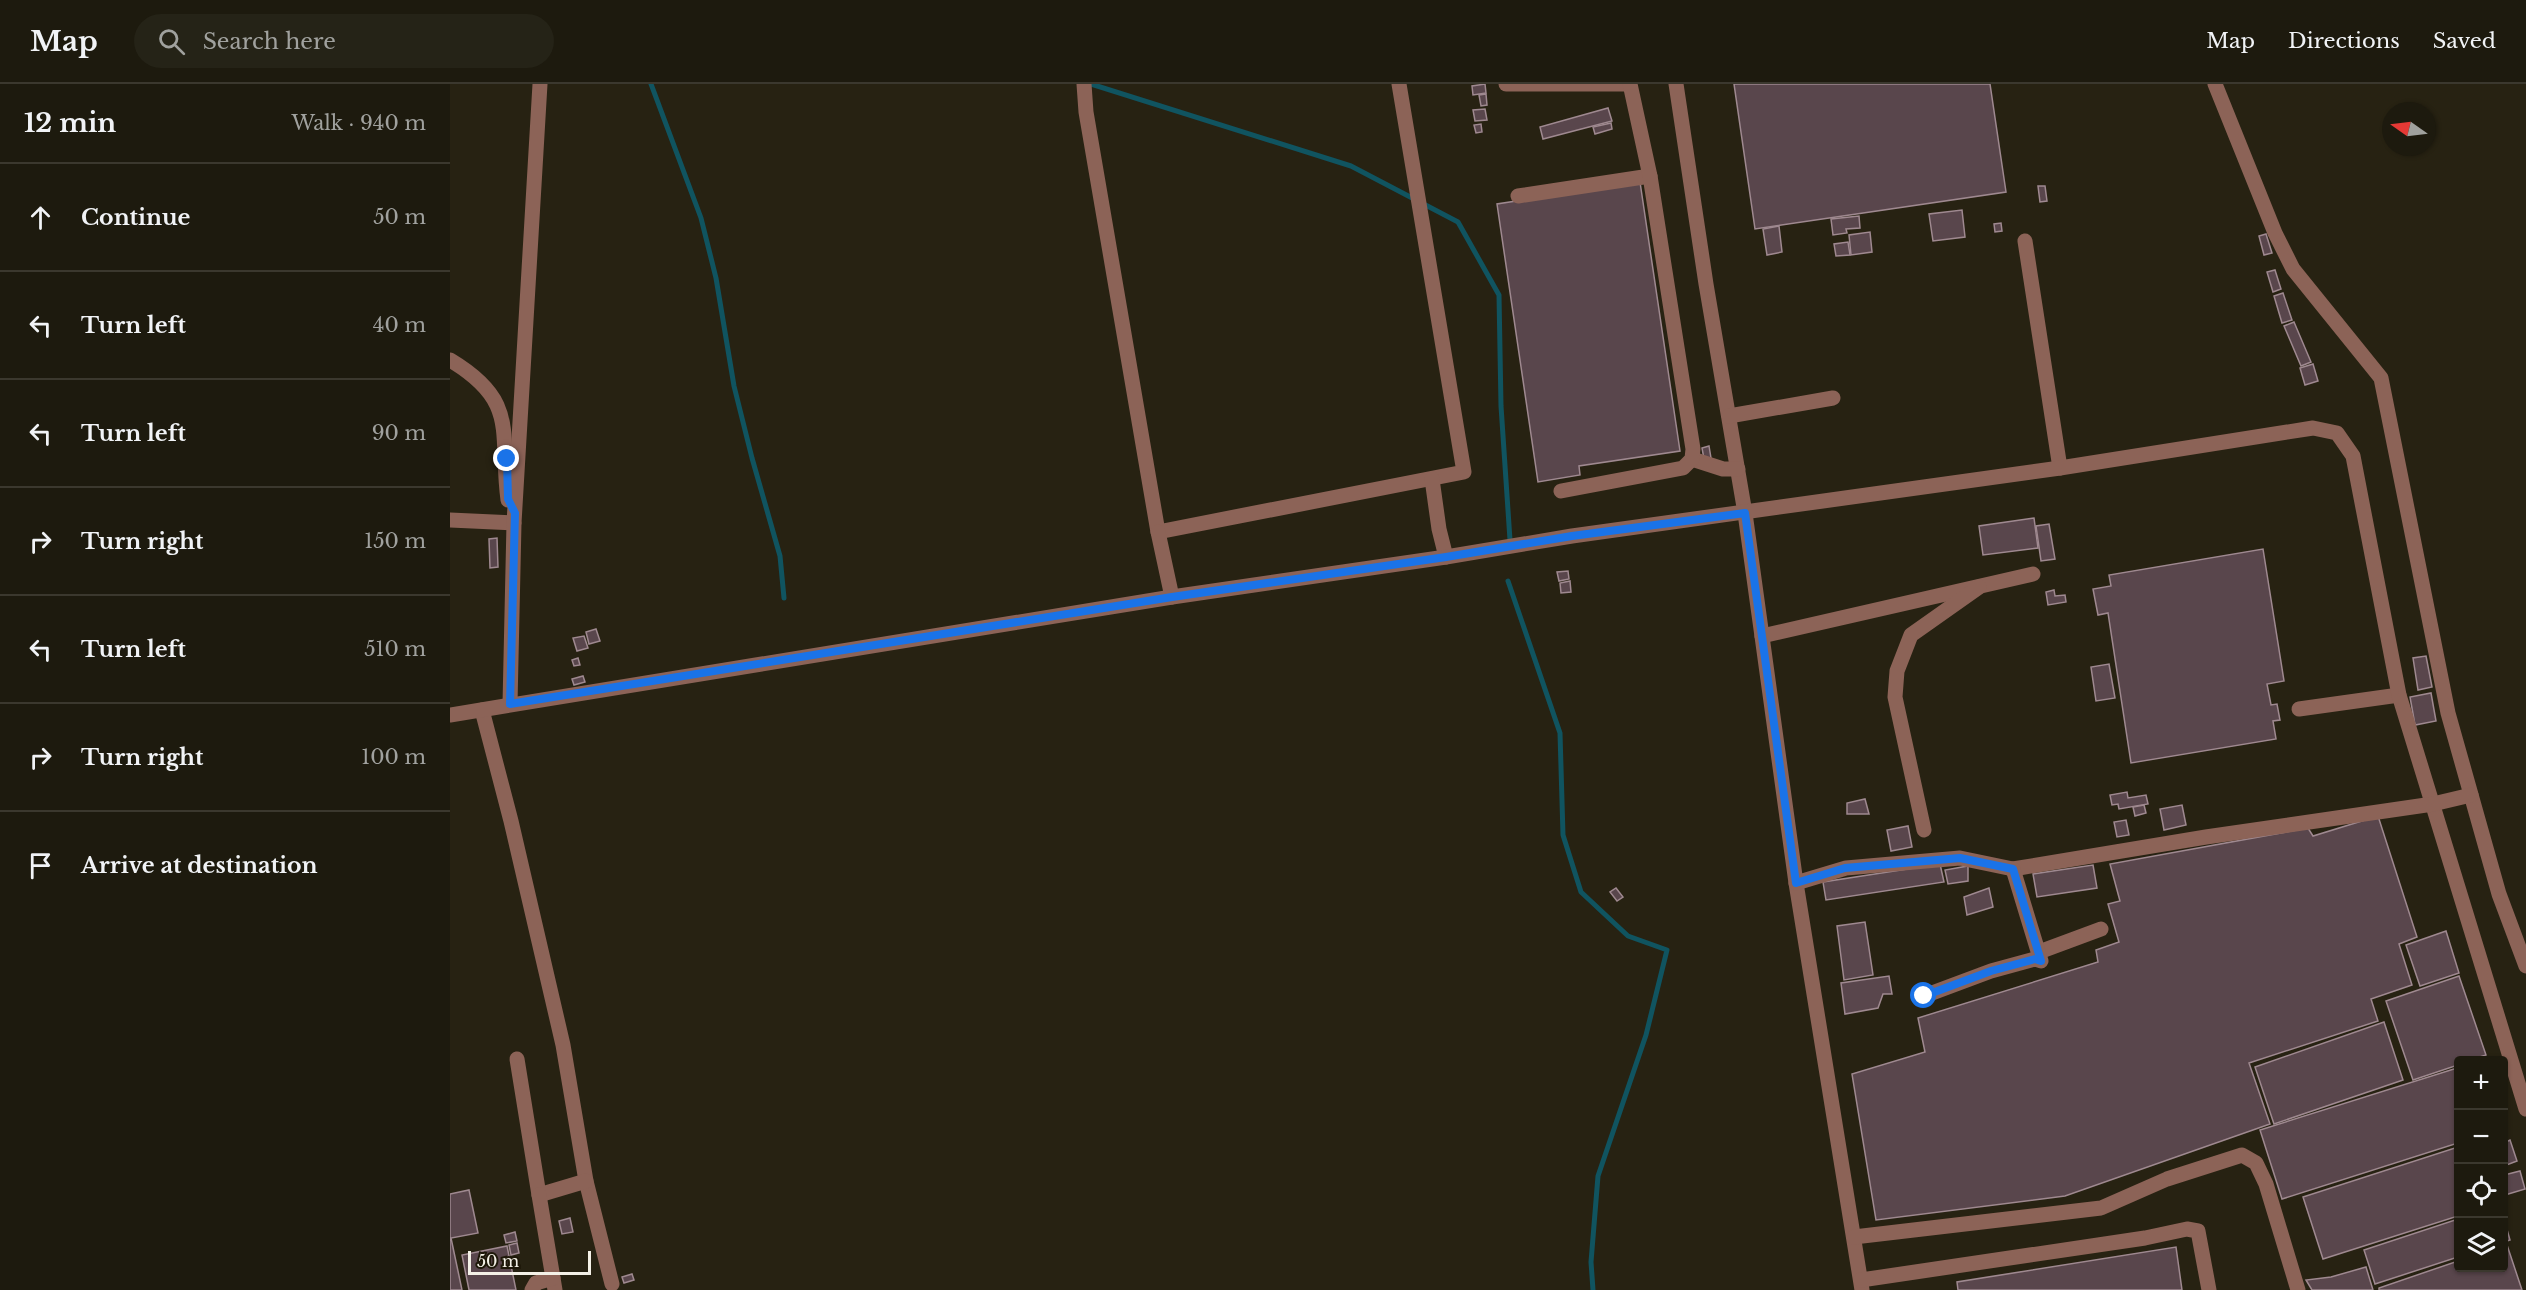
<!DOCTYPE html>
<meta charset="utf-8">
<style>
:root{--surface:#1d1a0e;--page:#252317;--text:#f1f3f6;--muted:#a0a19e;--line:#3b382e}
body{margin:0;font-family:"Libre Baskerville",serif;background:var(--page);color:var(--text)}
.controls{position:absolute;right:18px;bottom:18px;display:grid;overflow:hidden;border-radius:6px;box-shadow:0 2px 4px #0004}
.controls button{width:54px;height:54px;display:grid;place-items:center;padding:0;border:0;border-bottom:2px solid var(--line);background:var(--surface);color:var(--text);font:30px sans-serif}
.compass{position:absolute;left:1932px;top:18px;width:54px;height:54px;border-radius:50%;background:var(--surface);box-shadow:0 2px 4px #0004;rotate:284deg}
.scale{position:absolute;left:18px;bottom:15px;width:123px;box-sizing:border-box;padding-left:6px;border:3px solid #f4f1e7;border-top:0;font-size:16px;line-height:21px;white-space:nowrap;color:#f4f1e7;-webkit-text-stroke:4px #1e1809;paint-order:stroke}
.stop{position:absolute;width:18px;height:18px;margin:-14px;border:4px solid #1a73e8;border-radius:50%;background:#fff}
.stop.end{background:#1a73e8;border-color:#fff;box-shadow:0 2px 6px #0008}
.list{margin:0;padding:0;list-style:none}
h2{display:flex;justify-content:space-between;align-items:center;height:78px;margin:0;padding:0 24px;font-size:26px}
h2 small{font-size:20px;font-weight:400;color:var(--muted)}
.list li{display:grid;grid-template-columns:39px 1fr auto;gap:18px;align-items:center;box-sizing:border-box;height:108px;padding:0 24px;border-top:2px solid var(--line)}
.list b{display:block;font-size:22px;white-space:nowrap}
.list em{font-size:20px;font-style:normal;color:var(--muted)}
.icon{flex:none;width:33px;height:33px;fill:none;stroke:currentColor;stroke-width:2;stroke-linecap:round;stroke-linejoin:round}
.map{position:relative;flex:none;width:2076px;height:1206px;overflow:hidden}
header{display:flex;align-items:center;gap:36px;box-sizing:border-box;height:84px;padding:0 30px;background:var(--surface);border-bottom:2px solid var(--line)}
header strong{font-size:28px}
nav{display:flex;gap:33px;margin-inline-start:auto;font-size:21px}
.search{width:420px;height:54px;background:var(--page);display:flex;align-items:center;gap:15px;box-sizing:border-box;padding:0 21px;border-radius:33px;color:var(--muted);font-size:22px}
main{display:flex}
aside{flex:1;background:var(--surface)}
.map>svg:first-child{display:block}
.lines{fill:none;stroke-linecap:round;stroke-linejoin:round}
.stream{stroke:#105460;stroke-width:5}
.building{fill:#59464c;stroke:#9f8990;stroke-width:1.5}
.minor{stroke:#8c6357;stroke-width:15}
.route{stroke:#1a73e8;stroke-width:8}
</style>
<header>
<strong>Map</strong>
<div class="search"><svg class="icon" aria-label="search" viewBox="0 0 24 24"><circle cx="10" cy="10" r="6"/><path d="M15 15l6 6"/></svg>Search here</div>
<nav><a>Map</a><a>Directions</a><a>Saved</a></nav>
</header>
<main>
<aside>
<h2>12 min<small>Walk · 940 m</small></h2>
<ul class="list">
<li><svg class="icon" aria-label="ahead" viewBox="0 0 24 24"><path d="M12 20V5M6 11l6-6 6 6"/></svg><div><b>Continue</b></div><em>50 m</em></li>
<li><svg class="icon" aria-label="left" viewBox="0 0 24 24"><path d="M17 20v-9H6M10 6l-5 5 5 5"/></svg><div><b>Turn left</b></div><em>40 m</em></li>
<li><svg class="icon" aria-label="left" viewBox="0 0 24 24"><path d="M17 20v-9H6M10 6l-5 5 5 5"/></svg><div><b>Turn left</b></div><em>90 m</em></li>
<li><svg class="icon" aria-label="right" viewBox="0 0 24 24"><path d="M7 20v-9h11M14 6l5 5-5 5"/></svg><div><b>Turn right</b></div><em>150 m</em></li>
<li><svg class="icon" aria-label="left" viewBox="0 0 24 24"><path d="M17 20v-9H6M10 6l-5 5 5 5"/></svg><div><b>Turn left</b></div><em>510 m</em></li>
<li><svg class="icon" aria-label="right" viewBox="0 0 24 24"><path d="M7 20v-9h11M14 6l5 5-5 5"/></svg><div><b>Turn right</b></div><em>100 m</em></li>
<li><svg class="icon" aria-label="arrive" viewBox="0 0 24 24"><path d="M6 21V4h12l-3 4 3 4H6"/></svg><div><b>Arrive at destination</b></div></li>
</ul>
</aside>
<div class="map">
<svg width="2076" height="1206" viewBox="0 0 2076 1206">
<rect width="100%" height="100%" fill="#272212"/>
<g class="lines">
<g class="stream">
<polyline points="201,0 251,134 266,194 284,302 302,374 330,472 334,514"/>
<polyline points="641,0 901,82 1008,138 1049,211 1051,322 1060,456"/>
<polyline points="1058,497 1110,649 1113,751 1131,808 1178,852 1217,866 1196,951 1148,1092 1141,1178 1143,1206"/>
</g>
</g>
<g class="building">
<polygon points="1035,0 1036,9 1023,11 1022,2"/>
<polygon points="1284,0 1540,0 1556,108 1305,145"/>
<polygon points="1036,10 1037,21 1031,22 1029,11"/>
<polygon points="1158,24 1162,37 1093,55 1090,43"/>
<polygon points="1035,25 1037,36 1025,37 1023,26"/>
<polygon points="1161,39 1162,45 1145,50 1143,43"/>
<polygon points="1031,40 1032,48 1026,49 1024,41"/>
<polygon points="1190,98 1230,367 1129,382 1130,391 1088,398 1047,120"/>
<polygon points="1588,102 1595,102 1597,117 1590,118"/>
<polygon points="1512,126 1515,153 1483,157 1479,130"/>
<polygon points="1409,132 1410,144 1396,145 1397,149 1383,151 1381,135"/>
<polygon points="1551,139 1552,147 1545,148 1544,140"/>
<polygon points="1329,142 1332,168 1317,171 1313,145"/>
<polygon points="1420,148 1422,168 1401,171 1399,151"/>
<polygon points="1816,150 1822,169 1814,171 1809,152"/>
<polygon points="1398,158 1400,171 1386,172 1384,160"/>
<polygon points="1825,186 1831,205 1823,208 1817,188"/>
<polygon points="1833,209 1842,236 1832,239 1824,212"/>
<polygon points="1844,238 1861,278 1851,282 1834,242"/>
<polygon points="1863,280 1868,297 1855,301 1850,284"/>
<polygon points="1259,362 1261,374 1254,375 1252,364"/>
<polygon points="1584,434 1588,464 1533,471 1529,442"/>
<polygon points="1599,440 1605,475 1591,477 1586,442"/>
<polygon points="47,454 48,483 40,484 39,455"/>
<polygon points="1813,465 1834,597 1817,600 1821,621 1827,620 1830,636 1823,637 1826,655 1681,679 1658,529 1648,531 1643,505 1661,502 1659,491"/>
<polygon points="1118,487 1119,495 1109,497 1107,488"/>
<polygon points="1120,497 1121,508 1111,509 1110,499"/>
<polygon points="1604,506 1605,512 1615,511 1616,518 1598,521 1596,508"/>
<polygon points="146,545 150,557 139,560 136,548"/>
<polygon points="134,552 138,564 127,567 123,554"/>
<polygon points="1976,572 1982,603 1968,606 1963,574"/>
<polygon points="128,574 130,581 124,582 122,576"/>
<polygon points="1659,580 1665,614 1646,617 1641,583"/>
<polygon points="133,592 135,598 124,601 122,595"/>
<polygon points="1981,609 1986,637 1965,641 1960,613"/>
<polygon points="1677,708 1678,714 1696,711 1698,720 1669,725 1668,720 1662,721 1660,711"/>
<polygon points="1415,715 1419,730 1397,730 1397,719"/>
<polygon points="1694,721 1696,729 1685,732 1683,723"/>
<polygon points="1732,721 1736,741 1714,746 1710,725"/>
<polygon points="1928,732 1967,853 1949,860 1962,901 1921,915 1928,937 1799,979 1820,1040 1615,1112 1426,1136 1402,990 1475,968 1468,934 1648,878 1646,866 1669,858 1658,820 1670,817 1660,780 1858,744 1863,752"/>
<polygon points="1676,736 1679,751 1667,753 1664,738"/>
<polygon points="1458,742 1462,763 1441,767 1437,746"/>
<polygon points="1490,780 1494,798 1376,816 1373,798"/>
<polygon points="1643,781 1647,804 1587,813 1583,790"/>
<polygon points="1518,782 1518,797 1498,800 1495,786"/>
<polygon points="1166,804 1173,813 1167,817 1160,808"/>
<polygon points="1539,804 1543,823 1517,831 1514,813"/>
<polygon points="1415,838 1423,891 1394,896 1387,842"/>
<polygon points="1996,847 2009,889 1970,902 1956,861"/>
<polygon points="1439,892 1442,910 1433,910 1428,924 1395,930 1391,899"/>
<polygon points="2009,892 2036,971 2020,976 2008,976 2008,981 1963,996 1936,917"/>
<polygon points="1934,938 1953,996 1824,1040 1805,983"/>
<polygon points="2007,984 2008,1059 1832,1115 1810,1046"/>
<polygon points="2060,1056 2067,1077 2054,1082 2054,1059"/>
<polygon points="2008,1063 2008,1132 1873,1175 1853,1113"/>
<polygon points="2070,1087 2075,1105 2055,1111 2054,1091"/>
<polygon points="19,1106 28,1149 1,1154 12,1206 0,1206 0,1110"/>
<polygon points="120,1134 123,1148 112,1150 109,1137"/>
<polygon points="2008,1135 2008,1173 1925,1200 1914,1166"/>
<polygon points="2054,1135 2060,1156 2054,1158"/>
<polygon points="65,1148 67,1157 56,1159 54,1151"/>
<polygon points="67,1159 69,1169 61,1171 59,1161"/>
<polygon points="2057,1161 2072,1206 1929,1206 1929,1204 2008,1177 2008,1184 2054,1184 2054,1163"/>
<polygon points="57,1162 66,1206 19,1206 12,1171"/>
<polygon points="1726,1163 1732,1206 1508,1206 1507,1198"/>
<polygon points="1916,1183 1923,1206 1862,1206 1856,1196 1881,1193"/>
<polygon points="182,1190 184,1196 174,1199 172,1193"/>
</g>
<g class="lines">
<g class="minor">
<polyline points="634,0 636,28 708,448 1014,388 949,0"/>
<polyline points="1056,0 1176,0"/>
<polyline points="1226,0 1256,200 1295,429 1346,799 1412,1206"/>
<polyline points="1765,0 1825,149 1843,185 1931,294 1998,629 2049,810 2076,882"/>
<polyline points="1068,112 1200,92"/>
<polyline points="1575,157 1610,384"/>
<path d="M0,276c70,42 49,72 58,140"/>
<polyline points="1279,332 1383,314"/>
<polyline points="1242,375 1273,385 1288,385"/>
<polyline points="982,395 989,445 996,473"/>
<polyline points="1111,407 1233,384 1242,375 1243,365 1200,92 1180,0"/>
<polyline points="0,436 64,439"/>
<polyline points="708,448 722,513"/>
<polyline points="1312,552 1583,490"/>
<polyline points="60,620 64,439 90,0"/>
<polyline points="1849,625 1949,611"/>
<polyline points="32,626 61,737 113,961 136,1097 162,1200"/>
<polyline points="0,631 722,513 996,473 1122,452 1610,384 1863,344 1887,349 1903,372 1949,611 2076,1025"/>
<polyline points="1474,746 1445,613 1447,587 1461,551 1529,503"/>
<polyline points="1346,799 1396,784 1510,774 1563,785 1756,753 1983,720 2021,711"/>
<polyline points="1589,868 1651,845"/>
<polyline points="1474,912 1541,887 1585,875 1591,877 1563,785"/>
<polyline points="67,975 89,1111 136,1097"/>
<polyline points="89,1111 105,1206"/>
<polyline points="1404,1153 1651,1124 1717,1095 1792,1071 1806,1079 1816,1100 1848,1206"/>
<polyline points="1411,1196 1695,1154 1737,1145 1748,1147 1759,1206"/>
<polyline points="82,1206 86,1199 103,1194"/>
</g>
</g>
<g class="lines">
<polyline class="route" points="57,375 58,415 65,429 60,620 722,513 996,473 1122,452 1295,429 1346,799 1395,784 1510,774 1563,785 1591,877 1585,875 1541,887 1474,912"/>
</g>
</svg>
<div class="controls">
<button>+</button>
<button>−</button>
<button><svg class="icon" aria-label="locate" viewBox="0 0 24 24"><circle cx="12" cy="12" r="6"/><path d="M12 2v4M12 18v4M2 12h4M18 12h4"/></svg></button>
<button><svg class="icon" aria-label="layers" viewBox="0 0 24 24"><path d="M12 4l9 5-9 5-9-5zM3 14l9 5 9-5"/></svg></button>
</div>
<svg class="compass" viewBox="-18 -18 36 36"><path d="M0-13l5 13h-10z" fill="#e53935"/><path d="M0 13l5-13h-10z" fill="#a0a19e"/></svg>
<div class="scale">50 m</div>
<div class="stop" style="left:1474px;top:912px"></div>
<div class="stop end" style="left:57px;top:375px"></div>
</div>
</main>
